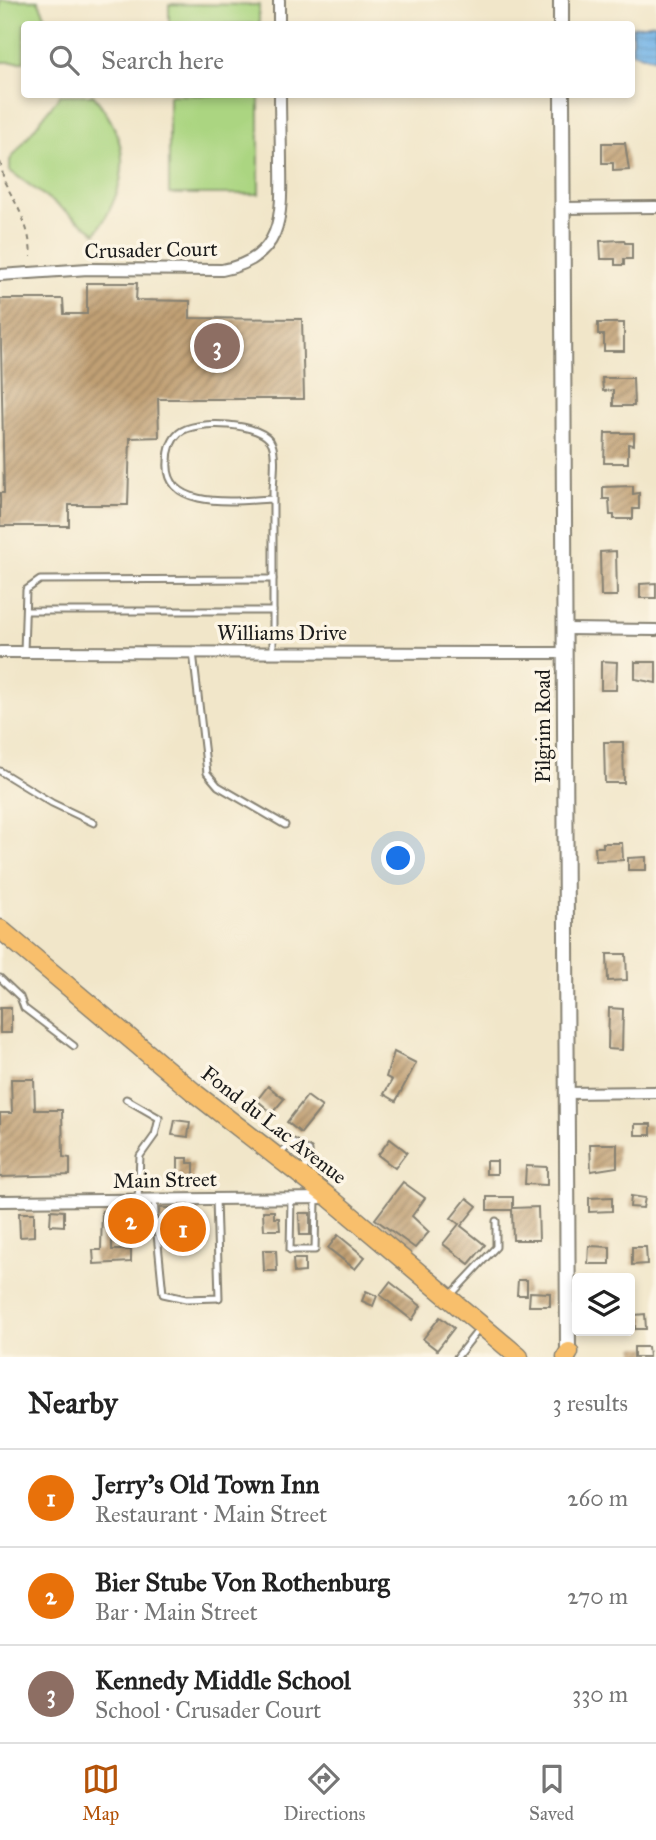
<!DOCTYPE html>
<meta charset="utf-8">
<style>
:root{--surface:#fff;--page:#f2f2f2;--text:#222;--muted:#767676;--line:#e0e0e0;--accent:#b45309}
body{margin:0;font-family:"IM FELL Great Primer",serif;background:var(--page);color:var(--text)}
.controls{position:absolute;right:21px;bottom:21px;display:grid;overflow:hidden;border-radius:7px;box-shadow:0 4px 10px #0003}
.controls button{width:63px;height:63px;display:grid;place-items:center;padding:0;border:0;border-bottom:2px solid var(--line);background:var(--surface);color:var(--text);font:35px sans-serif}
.you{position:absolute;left:399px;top:859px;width:24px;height:24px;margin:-18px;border:5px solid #fff;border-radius:50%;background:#1a73e8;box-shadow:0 0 0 10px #1a73e833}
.badge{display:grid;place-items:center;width:46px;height:46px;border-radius:50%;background:var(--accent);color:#fff;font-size:23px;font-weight:700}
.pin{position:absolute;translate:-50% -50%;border:4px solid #fff;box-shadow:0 2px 7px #0006}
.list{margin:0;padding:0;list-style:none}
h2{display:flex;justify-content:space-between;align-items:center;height:91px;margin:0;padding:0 28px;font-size:30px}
h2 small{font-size:23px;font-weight:400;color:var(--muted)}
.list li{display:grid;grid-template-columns:46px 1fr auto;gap:21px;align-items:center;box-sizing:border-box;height:98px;padding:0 28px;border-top:2px solid var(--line)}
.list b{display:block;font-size:26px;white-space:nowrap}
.list p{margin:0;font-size:23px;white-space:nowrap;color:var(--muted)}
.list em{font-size:23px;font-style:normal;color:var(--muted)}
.icon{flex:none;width:38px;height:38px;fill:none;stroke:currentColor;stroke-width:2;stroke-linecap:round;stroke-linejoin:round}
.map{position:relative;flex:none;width:656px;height:1357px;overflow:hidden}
.search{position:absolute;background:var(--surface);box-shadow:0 4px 10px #0003;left:21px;right:21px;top:21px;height:77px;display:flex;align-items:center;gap:18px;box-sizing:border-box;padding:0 24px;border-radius:7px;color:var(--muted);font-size:26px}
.sheet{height:385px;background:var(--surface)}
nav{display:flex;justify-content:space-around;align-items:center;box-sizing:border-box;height:98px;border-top:2px solid var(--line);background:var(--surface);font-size:19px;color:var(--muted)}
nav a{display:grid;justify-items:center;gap:4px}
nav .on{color:var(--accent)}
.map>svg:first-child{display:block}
.grass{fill:#abd581;stroke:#64784e;stroke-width:2}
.water{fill:url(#water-rules);stroke:#486882;stroke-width:2}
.building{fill:url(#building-hatch)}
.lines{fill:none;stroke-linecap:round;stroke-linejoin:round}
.service-casing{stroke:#868172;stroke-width:9}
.minor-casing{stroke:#868172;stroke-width:14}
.tertiary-casing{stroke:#868172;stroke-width:18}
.primary-casing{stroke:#868172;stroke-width:21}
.path{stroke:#868172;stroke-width:2;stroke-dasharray:5 5;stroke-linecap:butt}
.service{stroke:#fff;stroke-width:5}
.minor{stroke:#fff;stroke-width:10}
.tertiary{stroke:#fff;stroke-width:14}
.primary{stroke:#f8bf6c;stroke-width:18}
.labels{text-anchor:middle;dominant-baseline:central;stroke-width:7;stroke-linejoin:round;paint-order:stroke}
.street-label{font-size:21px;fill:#1c1c1c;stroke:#fcf5e5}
</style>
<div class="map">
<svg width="656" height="1357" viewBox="0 0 656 1357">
<defs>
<pattern id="water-rules" width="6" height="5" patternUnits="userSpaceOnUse" patternTransform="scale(1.75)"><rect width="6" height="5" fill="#73b4e7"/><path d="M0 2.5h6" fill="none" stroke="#639ac6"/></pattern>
<pattern id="building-hatch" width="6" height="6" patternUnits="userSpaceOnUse" patternTransform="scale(1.75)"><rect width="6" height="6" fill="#c1a075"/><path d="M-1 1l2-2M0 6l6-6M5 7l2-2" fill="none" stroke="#9c825f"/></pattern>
</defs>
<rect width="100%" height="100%" fill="#fcf5e5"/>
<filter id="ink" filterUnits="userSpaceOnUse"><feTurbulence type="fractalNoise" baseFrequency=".0143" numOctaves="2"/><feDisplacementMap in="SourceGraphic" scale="14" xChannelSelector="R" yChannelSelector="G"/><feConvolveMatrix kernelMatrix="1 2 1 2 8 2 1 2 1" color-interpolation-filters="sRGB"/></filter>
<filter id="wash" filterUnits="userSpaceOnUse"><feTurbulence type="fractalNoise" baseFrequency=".00686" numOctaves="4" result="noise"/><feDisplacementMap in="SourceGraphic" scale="28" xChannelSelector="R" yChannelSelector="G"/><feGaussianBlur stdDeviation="1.57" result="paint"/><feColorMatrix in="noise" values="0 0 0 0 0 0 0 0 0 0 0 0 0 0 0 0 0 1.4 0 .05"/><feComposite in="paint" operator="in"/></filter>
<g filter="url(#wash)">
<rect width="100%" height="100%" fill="#f1e6c9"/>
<g class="grass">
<polygon points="0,0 38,0 49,24 24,24 24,62 0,62"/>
<polygon points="169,4 259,5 259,24 169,24"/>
<path d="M60,95h33c40,48 37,87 3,138l-86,-62v-11z"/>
<rect x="169" y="95" width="90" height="99"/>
</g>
<polygon class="water" points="656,23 656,59 632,52 632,27"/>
<g id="blocks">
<g class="building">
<polygon points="602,143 625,143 629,170 613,171 613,163 602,163"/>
<polygon points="624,240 625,243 632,243 632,259 624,259 624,265 615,265 615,259 601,259 600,241"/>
<polygon points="87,283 137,283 136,300 190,301 190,318 302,319 304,399 158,399 159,437 130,438 128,505 69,505 69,526 0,526 0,493 4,493 0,299 63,299 64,314 87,314"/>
<polygon points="598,323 624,323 624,351 604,351 604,335 598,335"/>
<polygon points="602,378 633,378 634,406 613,406 613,390 603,391"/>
<polygon points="605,433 634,433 634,445 628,444 628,463 604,463"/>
<polygon points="633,486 633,494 639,493 639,509 633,509 633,519 614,519 614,515 610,515 609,499 603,499 603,487"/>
<polygon points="616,551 617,596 601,596 600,552"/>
<polygon points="656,583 656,598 640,598 640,584"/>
<polygon points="601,661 617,662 616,690 601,690"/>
<polygon points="635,662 656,662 656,683 635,679"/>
<polygon points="604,742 623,742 624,783 605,783"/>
<polygon points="603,843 622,843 623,860 596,861 595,847 603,847"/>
<polygon points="646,857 646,870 628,870 628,858"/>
<polygon points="607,954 626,954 627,980 608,981"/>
<rect x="0" y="1008" width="11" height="25"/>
<polygon points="609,1008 623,1009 622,1050 608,1049"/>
<polygon points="394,1052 416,1063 396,1101 384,1094 392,1080 386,1077"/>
<polygon points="11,1079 34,1079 35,1110 62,1110 63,1157 70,1158 70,1175 0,1177 0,1113 12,1113"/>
<polygon points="268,1086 284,1099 272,1113 257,1100"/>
<polygon points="307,1096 322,1107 301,1133 287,1122"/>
<polygon points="175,1120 190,1122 188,1137 172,1135"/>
<rect x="635" y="1124" width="16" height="11"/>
<polygon points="390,1139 407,1152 395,1168 378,1155"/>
<polygon points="590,1144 617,1144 617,1167 591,1171"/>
<polygon points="178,1158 188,1158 188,1163 194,1163 194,1185 178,1185"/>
<rect x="486" y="1161" width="11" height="13"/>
<polygon points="526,1166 547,1167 547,1185 525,1184"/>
<polygon points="403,1182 425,1198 412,1216 429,1232 415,1248 375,1219"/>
<polygon points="631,1196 645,1198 643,1208 630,1207"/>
<polygon points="487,1197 513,1197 513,1208 538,1207 539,1240 513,1240 512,1210 487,1210"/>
<polygon points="612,1197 612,1211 589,1212 589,1198"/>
<polygon points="467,1198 477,1206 461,1226 485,1245 469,1264 443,1244 459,1224 451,1218"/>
<polygon points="160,1208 198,1208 199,1235 173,1236 173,1241 163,1241 161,1223 157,1219"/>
<polygon points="51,1210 64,1211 64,1226 50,1225"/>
<polygon points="102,1211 133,1211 133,1226 112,1226 112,1250 131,1250 131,1262 94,1264 93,1250 101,1250"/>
<polygon points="263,1211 274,1211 274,1218 279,1218 280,1230 264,1230"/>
<polygon points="19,1213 34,1213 34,1236 20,1237"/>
<polygon points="299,1213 310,1213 310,1235 300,1235"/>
<polygon points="338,1235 365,1257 355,1269 328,1248"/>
<polygon points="589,1246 610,1247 610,1264 588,1264"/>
<polygon points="632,1247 646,1247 647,1264 632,1265"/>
<polygon points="263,1250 276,1250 277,1271 264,1271"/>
<polygon points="293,1259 305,1259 305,1272 294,1273"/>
<polygon points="518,1280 527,1280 527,1295 517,1295"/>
<polygon points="390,1282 421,1306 412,1320 380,1295"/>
<polygon points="366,1291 377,1296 373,1306 362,1301"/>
<polygon points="530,1292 550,1293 550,1306 529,1306"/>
<polygon points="645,1314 646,1329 635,1329 635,1315"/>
<polygon points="440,1317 454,1328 437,1350 423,1339"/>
<polygon points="634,1347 648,1347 649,1357 634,1357"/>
</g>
</g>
</g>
<g filter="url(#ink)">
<use href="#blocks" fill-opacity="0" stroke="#868172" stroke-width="2"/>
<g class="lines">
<g class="service-casing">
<g id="service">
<path d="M273,499c-32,1 -109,13 -105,-37 0,-10 3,-22 11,-29 16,-14 85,-11 93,11 5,13 1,35 1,48 0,54 0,107 0,160"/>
<polyline points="26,611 273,611"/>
<polyline points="24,652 26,590 40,580 273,579"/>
<polyline points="193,652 207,773 218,786 285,825"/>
<polyline points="0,771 52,803 94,823"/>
<polyline points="0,978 20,997 24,1008 74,1046"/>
<polyline points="126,1099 159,1118 155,1135 140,1156 138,1200"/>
<polyline points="279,1154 293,1142 309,1151 309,1162 301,1172"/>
<polyline points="291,1198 290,1250 315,1250 316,1198"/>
<polyline points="154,1200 155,1214"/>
<polyline points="156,1224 163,1294 186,1299 219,1298 216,1199"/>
<polyline points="450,1296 496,1247 496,1221"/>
<polyline points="457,1357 479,1329"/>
</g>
</g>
<g class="minor-casing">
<g id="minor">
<polyline points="279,0 279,24"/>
<polyline points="562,208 656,207"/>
<path d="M0,275l88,-6 134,1c61,-12 60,-53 59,-105 0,-23 -1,-47 -1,-71"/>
<polyline points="564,629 656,630"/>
<polyline points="0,652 564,653"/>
<polyline points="566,1093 656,1092"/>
<polyline points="0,1201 330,1198"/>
</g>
</g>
<g class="tertiary-casing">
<g id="tertiary">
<polyline points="561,0 561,24"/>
<polyline points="562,94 568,1357"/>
</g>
</g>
<g class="primary-casing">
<g id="primary">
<polyline points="0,929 196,1094 330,1198 519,1357"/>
<polyline points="566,1357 569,1352"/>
</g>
</g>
<path class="path" d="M0,162c3,7 2,15 5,21 14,26 25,44 26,74"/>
<use href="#service" class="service"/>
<use href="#minor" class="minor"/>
<use href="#tertiary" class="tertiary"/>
<use href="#primary" class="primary"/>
</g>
</g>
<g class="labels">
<g class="street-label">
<text transform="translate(151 250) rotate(-1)">Crusader Court</text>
<text x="282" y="633">Williams Drive</text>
<text transform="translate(543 726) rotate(-90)">Pilgrim Road</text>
<text transform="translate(274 1125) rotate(38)">Fond du Lac Avenue</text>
<text transform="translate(165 1180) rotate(-1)">Main Street</text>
</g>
</g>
</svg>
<div class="controls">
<button><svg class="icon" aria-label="layers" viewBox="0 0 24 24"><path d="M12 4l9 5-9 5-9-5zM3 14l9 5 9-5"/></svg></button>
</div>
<div class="you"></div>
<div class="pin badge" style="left:183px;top:1229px;background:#e8710a">1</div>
<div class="pin badge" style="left:131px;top:1221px;background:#e8710a">2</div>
<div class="pin badge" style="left:217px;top:346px;background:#8d6e63">3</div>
<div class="search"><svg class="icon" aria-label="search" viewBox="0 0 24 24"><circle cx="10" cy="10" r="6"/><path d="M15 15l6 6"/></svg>Search here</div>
</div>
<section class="sheet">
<h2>Nearby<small>3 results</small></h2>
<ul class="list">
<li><span class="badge" style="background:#e8710a">1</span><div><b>Jerry's Old Town Inn</b><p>Restaurant · Main Street</p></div><em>260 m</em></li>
<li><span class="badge" style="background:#e8710a">2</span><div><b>Bier Stube Von Rothenburg</b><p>Bar · Main Street</p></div><em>270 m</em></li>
<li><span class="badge" style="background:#8d6e63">3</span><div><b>Kennedy Middle School</b><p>School · Crusader Court</p></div><em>330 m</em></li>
</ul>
</section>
<nav>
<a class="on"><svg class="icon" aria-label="map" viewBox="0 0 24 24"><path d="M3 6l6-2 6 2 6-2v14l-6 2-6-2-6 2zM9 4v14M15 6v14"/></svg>Map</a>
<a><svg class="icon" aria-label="directions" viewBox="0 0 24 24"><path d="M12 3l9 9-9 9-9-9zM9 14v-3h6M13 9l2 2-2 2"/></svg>Directions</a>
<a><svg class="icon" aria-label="saved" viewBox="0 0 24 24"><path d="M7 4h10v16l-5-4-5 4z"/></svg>Saved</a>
</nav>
